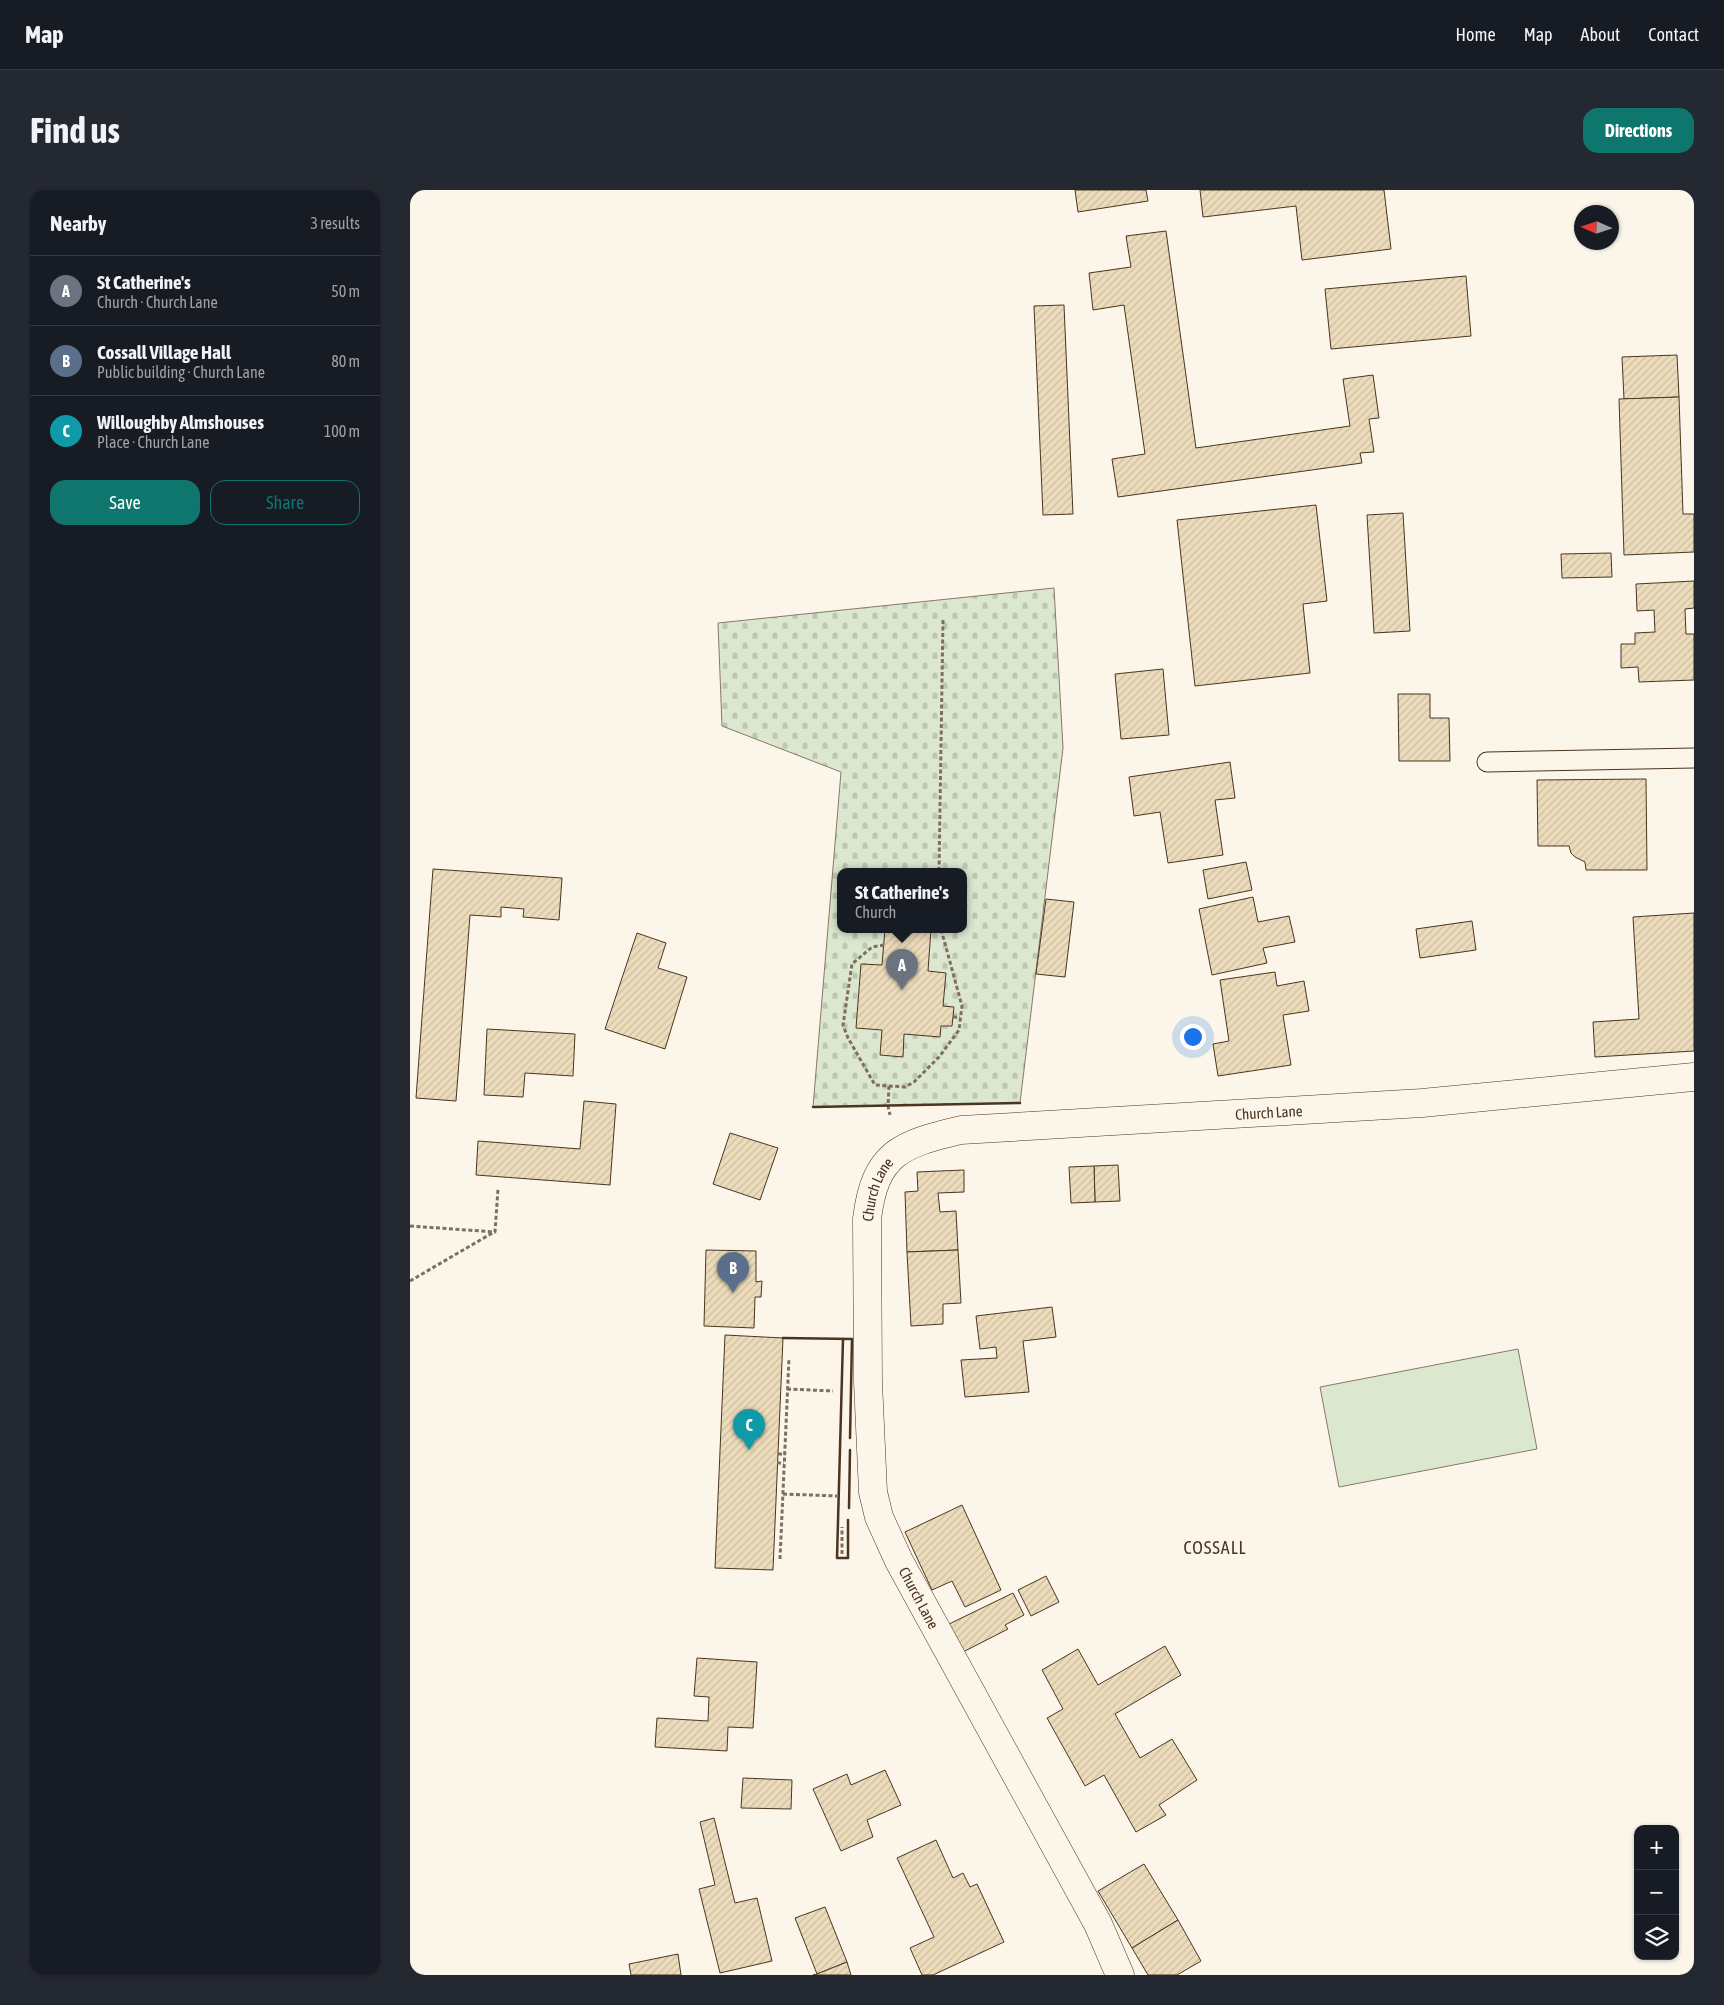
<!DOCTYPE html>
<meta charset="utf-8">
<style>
:root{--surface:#171b24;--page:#242831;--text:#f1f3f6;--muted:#9ea1a6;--line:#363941;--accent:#0f766e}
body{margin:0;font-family:"Asap Condensed",sans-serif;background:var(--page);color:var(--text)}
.controls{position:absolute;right:15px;bottom:15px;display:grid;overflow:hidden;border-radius:10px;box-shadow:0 1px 4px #0004}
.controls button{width:45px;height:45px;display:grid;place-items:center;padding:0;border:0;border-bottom:1px solid var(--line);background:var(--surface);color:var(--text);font:25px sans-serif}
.compass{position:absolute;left:1164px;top:15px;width:45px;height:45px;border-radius:50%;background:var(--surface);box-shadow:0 1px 4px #0004;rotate:273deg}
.you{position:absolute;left:782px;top:846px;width:18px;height:18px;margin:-12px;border:4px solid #fff;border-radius:50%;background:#1a73e8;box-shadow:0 0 0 8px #1a73e833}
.badge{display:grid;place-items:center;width:32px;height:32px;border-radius:50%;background:var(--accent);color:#fff;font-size:16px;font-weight:700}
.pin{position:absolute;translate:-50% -41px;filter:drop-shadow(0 1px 2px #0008)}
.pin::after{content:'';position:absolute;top:26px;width:18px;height:15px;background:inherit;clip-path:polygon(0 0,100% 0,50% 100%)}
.popup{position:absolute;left:427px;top:678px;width:130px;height:65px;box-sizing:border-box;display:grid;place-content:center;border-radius:10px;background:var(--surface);filter:drop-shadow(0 1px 4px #0005);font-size:16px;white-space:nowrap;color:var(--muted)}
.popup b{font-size:19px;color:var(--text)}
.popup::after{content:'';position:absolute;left:50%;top:100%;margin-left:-10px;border:10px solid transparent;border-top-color:var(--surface)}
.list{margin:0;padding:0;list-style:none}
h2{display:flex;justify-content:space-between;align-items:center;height:65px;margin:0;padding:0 20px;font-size:21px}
h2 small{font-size:16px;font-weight:400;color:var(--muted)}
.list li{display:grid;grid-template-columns:32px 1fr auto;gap:15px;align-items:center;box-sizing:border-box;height:70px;padding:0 20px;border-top:1px solid var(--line)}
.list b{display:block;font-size:19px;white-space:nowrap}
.list p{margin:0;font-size:16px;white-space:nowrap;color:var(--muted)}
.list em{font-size:16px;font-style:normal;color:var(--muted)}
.actions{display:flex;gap:10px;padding:15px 20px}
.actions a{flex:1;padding:11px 0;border:1px solid var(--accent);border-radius:15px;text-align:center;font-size:18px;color:var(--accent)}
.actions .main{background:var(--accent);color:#fff}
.icon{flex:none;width:28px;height:28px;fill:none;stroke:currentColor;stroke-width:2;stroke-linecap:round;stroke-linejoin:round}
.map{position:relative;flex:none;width:1284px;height:1785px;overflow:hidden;border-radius:15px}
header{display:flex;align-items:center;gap:30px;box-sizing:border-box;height:70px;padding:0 25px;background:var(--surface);border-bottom:1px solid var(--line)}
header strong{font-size:24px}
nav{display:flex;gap:28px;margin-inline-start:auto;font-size:18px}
.intro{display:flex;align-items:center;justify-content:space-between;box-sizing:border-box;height:120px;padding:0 30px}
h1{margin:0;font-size:35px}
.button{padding:12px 22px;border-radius:15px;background:var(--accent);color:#fff;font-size:18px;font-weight:700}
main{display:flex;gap:30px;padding:0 30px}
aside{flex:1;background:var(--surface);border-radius:15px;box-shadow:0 1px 4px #0004}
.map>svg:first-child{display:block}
.cemetery{fill:url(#cemetery-stones);stroke:#887966;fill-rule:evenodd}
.pitch{fill:#dce7d0;stroke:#887966}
.building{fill:url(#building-hatch);stroke:#4a3520}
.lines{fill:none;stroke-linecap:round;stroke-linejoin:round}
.service-casing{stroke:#4a3520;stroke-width:21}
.tertiary-casing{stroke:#4a3520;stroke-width:29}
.path{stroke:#7f6f5c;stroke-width:3;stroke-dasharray:4 2.5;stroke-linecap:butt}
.service{stroke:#fbf6e9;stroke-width:19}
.tertiary{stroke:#fbf6e9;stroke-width:28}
.wall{stroke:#4a3520;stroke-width:2.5}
.labels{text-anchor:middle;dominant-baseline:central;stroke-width:4;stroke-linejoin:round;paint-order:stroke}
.street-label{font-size:15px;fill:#4a3520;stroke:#fbf6e9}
.quarter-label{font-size:18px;letter-spacing:1px;fill:#4a3520;stroke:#fbf6e9}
</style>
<header>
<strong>Map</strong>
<nav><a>Home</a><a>Map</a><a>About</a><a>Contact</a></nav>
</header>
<div class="intro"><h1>Find us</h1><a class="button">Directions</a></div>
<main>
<aside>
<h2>Nearby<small>3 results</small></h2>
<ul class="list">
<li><span class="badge" style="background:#6b7280">A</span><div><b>St Catherine's</b><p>Church · Church Lane</p></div><em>50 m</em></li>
<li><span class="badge" style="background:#5c6f8a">B</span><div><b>Cossall Village Hall</b><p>Public building · Church Lane</p></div><em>80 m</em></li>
<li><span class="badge" style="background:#0f9aa8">C</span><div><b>Willoughby Almshouses</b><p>Place · Church Lane</p></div><em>100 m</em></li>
</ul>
<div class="actions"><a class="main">Save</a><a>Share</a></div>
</aside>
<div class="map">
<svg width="1284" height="1785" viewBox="0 0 1284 1785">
<defs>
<pattern id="cemetery-stones" width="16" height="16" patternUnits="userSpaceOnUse" patternTransform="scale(1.25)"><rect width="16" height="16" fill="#dce7d0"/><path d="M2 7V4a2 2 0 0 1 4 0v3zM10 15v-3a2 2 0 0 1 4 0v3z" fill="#bec7b2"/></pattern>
<pattern id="building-hatch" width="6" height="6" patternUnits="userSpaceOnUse" patternTransform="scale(1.25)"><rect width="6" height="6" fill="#ecdcbc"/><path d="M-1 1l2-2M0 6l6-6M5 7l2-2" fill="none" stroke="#ccbda1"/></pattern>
</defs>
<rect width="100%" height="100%" fill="#fbf6e9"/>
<path class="cemetery" d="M644,398l9,160 -43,355 -207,4 28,-335 -119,-46 -4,-103zM431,681h122v58h-122z"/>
<polygon class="pitch" points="1108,1159 1127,1259 929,1297 910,1197"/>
<g class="building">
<polygon points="665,0 736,0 738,11 668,22"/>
<polygon points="790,0 974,0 981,59 892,70 886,16 793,27"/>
<polygon points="756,41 786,258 940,236 933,189 963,185 969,228 959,229 964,262 950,263 952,273 708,307 702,269 735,264 714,115 683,120 679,83 721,77 716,46"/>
<polygon points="1056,86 1061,146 921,159 915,99"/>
<polygon points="654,115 663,324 633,325 624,116"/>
<polygon points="1267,165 1269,207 1214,209 1212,167"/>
<polygon points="1269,207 1273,324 1284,324 1284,362 1214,365 1209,209"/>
<polygon points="906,315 917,411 893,414 900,483 785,496 767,330"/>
<polygon points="993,323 1000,441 964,443 957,325"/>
<polygon points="1201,363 1202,387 1152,388 1151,364"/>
<polygon points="1284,391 1284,418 1275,419 1276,444 1284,444 1284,490 1229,492 1228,477 1211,478 1211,454 1225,454 1225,443 1245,442 1244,420 1227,421 1226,394"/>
<polygon points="753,479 759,545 711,549 705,484"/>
<polygon points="988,504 1020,504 1020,528 1039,528 1040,571 989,571"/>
<polygon points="820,572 825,608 805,610 813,665 758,673 750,622 724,626 719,587"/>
<polygon points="1236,589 1237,680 1176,680 1175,672 1165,667 1161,663 1159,656 1128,656 1127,590"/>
<polygon points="836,672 842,700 798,709 793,680"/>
<polygon points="23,679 152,688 149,730 113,727 114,719 91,717 91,727 60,725 46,911 6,908"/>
<polygon points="843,707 848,732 879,726 885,752 853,758 857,773 802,785 789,719"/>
<polygon points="636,709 664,712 655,787 626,784"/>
<polygon points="1284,723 1284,861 1185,867 1183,832 1229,829 1223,727"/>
<polygon points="1062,731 1066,760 1010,768 1006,739"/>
<polygon points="475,739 521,739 518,781 536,783 533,816 544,817 542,836 531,836 530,847 494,844 493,867 470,865 472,840 446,838 451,774 472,775"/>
<polygon points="227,743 256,753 248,778 277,787 255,859 195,839"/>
<polygon points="865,782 867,796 894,791 899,821 873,825 881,875 808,886 803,854 819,851 810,790"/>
<polygon points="77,839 165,844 163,886 115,883 113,907 74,905"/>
<polygon points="174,911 206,914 200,995 66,985 68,951 170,959"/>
<polygon points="320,943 368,958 350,1010 303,994"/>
<polygon points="708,975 710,1011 685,1012 684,976"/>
<polygon points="684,976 685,1012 661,1013 659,977"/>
<polygon points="554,980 554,1002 528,1003 530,1022 546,1021 548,1060 497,1062 495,1002 508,1001 507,982"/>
<polygon points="296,1060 346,1061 346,1092 352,1091 351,1107 345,1107 344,1138 294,1136"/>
<polygon points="548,1060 551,1113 533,1114 533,1134 501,1136 497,1062"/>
<polygon points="642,1117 646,1147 613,1151 619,1202 555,1207 551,1170 587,1168 586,1157 570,1159 566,1126"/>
<polygon points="315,1145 373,1148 363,1380 305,1378"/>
<polygon points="552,1315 591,1400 555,1417 542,1391 522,1400 495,1342"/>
<polygon points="636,1386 649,1412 621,1426 608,1400"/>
<polygon points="603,1403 614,1425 595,1435 598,1439 551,1463 537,1435"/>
<polygon points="755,1456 771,1485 705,1524 730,1568 762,1549 787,1590 749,1615 756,1625 726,1642 694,1585 675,1596 637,1528 653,1519 632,1480 668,1459 688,1495"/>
<polygon points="287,1468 347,1472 343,1538 318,1537 317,1561 245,1557 247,1528 298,1531 299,1507 284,1506"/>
<polygon points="475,1580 491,1615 457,1630 463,1647 431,1661 403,1599 437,1584 441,1595"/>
<polygon points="333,1588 382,1590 381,1619 331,1618"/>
<polygon points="304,1628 325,1713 347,1708 362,1771 310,1783 289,1699 305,1695 290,1632"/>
<polygon points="526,1650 543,1688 553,1683 560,1697 567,1694 594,1752 523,1785 512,1785 500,1758 524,1747 487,1668"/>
<polygon points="734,1674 768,1730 722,1758 688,1701"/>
<polygon points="415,1717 437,1772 407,1784 385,1728"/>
<polygon points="768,1730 791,1771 767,1785 738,1785 722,1758"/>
<polygon points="268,1764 271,1785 221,1785 219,1774"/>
<polygon points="437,1772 441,1785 403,1785 407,1784"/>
</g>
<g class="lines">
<g class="service-casing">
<polyline id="service" points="1077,572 1284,568"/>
</g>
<g class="tertiary-casing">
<g id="tertiary">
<path id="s1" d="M710,1785l-22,-51 -199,-363 -20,-44 -6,-25 -5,-110 -1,-163c8,-67 35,-75 94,-89l461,-27 272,-26"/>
</g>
</g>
<g class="path">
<polyline points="529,681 533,429"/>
<polyline points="474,755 462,757 442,774 433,835 438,848 465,895 495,897 504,892 529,867 549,840 552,816 531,739"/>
<polyline points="543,827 550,827"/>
<polyline points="479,896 478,916 480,925"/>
<polyline points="0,1036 85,1042 88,999"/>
<polyline points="0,1091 84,1042"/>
<polyline points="377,1199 423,1201"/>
<polyline points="368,1264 375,1264"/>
<polyline points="367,1273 374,1273"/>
<polyline points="373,1304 427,1306"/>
<polyline points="432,1364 432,1337"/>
<polyline points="370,1369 379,1168"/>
</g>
<use href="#service" class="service"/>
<use href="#tertiary" class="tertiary"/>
<g class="wall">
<polyline points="403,917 610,913"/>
<polyline points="373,1148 442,1149 440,1248"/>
<polyline points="433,1149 427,1368 438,1368 438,1330"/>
<polyline points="439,1318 440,1260"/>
</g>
</g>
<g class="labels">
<g class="street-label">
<text stroke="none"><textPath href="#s1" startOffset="1268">Church Lane</textPath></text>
<text stroke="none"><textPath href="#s1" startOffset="848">Church Lane</textPath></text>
<text transform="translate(509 1408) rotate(62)">Church Lane</text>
</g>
<g class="quarter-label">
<text x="805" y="1357">COSSALL</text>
</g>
</g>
</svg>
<div class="controls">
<button>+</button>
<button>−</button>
<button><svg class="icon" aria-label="layers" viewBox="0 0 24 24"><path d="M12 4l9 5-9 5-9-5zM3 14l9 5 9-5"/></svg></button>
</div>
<svg class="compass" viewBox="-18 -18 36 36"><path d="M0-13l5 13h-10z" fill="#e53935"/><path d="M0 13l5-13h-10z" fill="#9ea1a6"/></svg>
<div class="you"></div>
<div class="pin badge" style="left:492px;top:800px;background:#6b7280">A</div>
<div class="popup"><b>St Catherine's</b>Church</div>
<div class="pin badge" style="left:323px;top:1103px;background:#5c6f8a">B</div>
<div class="pin badge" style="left:339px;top:1260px;background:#0f9aa8">C</div>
</div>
</main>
